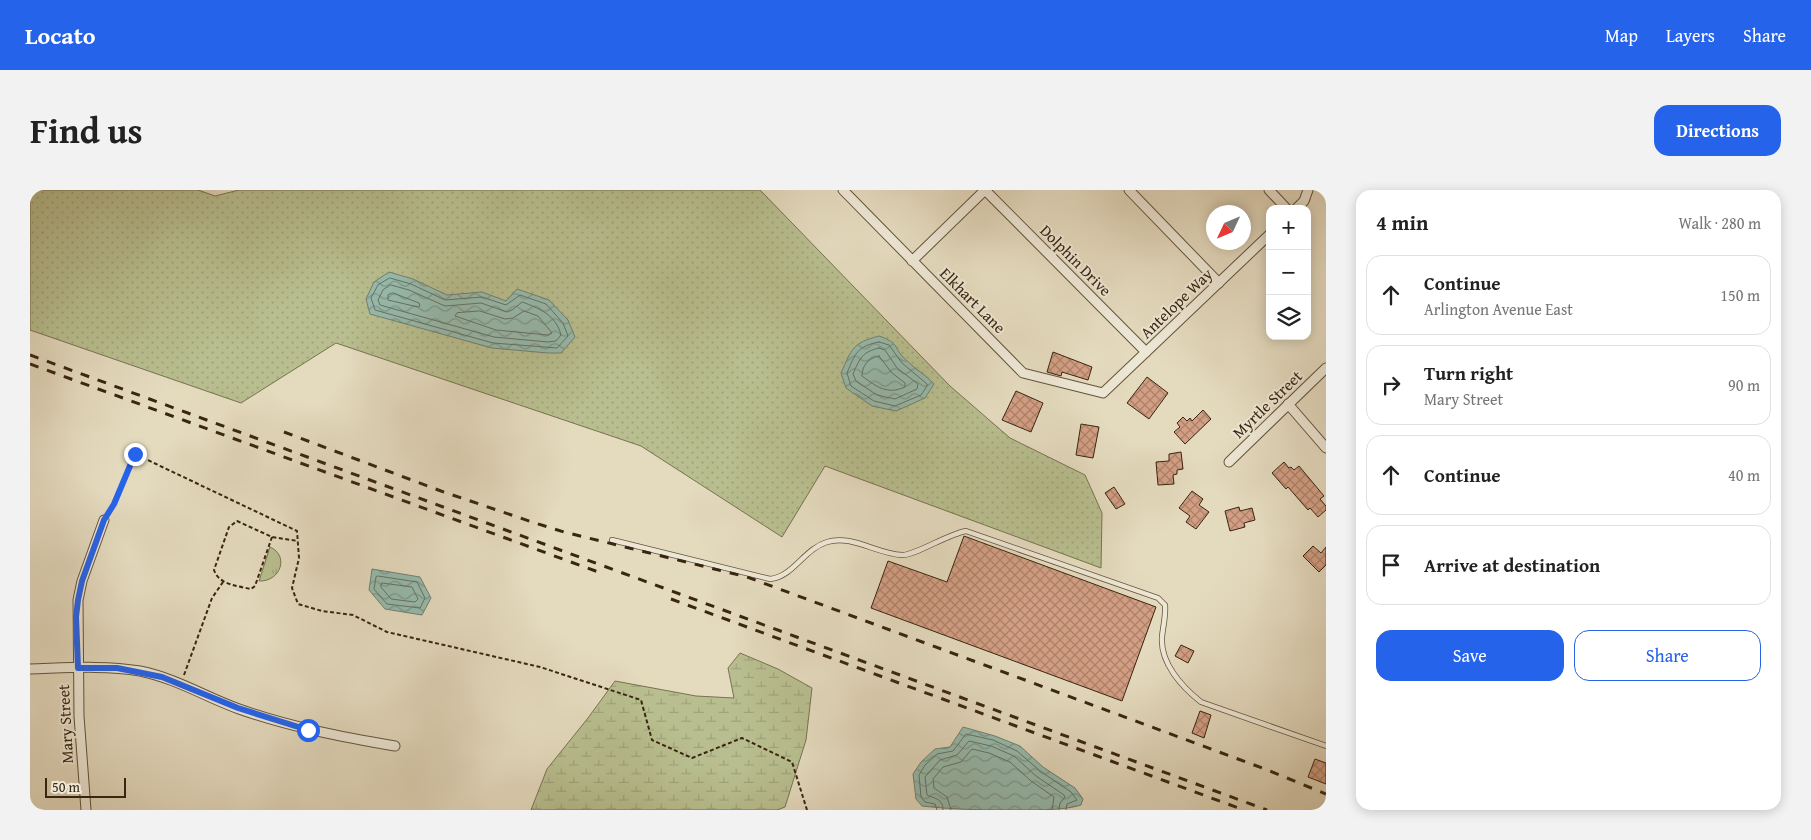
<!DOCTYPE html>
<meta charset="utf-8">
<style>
:root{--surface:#fff;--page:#f2f2f2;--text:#222;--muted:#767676;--line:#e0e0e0;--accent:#2563eb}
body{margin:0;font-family:"Gentium Book Plus",serif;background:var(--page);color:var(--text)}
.controls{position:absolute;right:15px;top:15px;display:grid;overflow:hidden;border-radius:10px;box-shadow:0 2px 12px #0003}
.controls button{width:45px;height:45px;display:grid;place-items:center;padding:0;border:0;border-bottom:1px solid var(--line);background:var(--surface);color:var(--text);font:25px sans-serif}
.compass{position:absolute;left:1176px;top:15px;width:45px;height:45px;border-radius:50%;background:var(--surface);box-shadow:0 2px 12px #0003;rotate:226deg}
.scale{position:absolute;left:15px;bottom:12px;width:81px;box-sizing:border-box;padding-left:5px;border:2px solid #392610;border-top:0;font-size:14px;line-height:18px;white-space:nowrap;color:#392610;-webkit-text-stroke:4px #ede7d5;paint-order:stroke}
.stop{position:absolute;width:15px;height:15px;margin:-11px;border:4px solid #2563eb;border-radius:50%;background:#fff}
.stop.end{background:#2563eb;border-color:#fff;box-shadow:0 1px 5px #0008}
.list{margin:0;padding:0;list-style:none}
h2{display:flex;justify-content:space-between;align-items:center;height:65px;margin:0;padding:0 20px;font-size:21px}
h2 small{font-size:16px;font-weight:400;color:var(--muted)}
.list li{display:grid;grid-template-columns:32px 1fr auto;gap:15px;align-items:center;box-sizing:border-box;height:80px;margin:0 10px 10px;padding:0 10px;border:1px solid var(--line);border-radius:15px}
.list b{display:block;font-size:19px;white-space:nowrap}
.list p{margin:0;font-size:16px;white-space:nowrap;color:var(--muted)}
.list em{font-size:16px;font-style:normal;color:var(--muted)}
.actions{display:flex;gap:10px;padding:15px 20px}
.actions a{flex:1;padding:11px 0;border:1px solid var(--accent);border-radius:15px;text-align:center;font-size:18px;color:var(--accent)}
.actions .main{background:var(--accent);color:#fff}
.icon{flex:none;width:28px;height:28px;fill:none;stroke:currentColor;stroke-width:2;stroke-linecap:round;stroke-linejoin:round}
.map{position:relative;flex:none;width:1296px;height:620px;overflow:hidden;border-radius:15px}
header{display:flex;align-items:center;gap:30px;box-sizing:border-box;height:70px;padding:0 25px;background:var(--accent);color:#fff}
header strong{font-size:24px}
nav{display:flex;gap:28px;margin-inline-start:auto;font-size:18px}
.intro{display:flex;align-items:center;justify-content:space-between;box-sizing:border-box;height:120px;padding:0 30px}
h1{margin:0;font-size:35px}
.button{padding:12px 22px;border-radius:15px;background:var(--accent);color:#fff;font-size:18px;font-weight:700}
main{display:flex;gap:30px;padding:0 30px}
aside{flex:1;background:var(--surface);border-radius:15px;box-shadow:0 2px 12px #0003}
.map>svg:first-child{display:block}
.grass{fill:url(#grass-dots);stroke:#787250}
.wetland{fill:url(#wetland-marsh);stroke:#787250}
.park{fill:url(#park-tufts);stroke:#787250}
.water{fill:url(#water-waves);stroke:#717f6f}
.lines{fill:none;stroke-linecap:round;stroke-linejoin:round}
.shore{stroke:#68705f;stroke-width:1}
.building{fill:url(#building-cross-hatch);stroke:#392610}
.service-casing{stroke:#64533c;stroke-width:6}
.minor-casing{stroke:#64533c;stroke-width:11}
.path{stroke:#392610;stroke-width:2;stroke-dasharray:4 2.5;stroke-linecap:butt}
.service{stroke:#ede7d5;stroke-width:4.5}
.minor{stroke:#ede7d5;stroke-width:9}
.rail{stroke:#392610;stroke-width:3;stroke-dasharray:9 9;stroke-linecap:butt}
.route{stroke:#2563eb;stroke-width:6}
.labels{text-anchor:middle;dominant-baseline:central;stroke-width:4;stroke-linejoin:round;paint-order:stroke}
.street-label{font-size:16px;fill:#392610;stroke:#ede7d5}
</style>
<header>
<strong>Locato</strong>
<nav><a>Map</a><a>Layers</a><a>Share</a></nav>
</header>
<div class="intro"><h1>Find us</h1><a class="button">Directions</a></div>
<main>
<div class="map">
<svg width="1296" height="620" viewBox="0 0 1296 620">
<defs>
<pattern id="grass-dots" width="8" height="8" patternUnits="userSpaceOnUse" patternTransform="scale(1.25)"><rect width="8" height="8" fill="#b8be8f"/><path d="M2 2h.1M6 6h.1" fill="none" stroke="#9fa37a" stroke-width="1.8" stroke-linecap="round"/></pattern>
<pattern id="wetland-marsh" width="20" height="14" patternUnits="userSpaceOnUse" patternTransform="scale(1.25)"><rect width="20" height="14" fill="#b8be8f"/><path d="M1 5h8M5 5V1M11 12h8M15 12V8" fill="none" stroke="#9fa37a"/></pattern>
<pattern id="park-tufts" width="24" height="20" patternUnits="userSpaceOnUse" patternTransform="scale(1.25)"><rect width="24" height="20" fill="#b8be8f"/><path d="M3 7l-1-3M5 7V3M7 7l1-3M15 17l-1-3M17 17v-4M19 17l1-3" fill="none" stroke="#9fa37a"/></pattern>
<pattern id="water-waves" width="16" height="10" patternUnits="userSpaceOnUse" patternTransform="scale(1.25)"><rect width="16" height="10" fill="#96bbae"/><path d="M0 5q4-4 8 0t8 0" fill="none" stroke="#7b988c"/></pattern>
<pattern id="building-cross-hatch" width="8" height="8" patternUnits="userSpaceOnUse" patternTransform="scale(1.25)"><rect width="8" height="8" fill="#d39e83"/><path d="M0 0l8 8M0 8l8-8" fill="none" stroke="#ac816a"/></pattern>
</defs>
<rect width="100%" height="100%" fill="#e4dabe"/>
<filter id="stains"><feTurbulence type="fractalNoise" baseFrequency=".004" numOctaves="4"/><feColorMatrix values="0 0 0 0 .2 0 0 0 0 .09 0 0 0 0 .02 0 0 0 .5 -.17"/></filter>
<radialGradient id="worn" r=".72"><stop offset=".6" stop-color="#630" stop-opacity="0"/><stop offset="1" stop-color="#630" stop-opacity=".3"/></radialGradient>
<polygon class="grass" points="0,0 168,0 185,6 209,0 730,0 920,196 980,248 1055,285 1072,323 1071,378 795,276 752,347 611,256 306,153 211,213 0,140"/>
<polygon class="wetland" points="710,463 748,479 782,498 776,550 755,617 747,620 501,620 517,579 558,528 585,491 666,506 704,508 698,478"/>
<path class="park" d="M240,357c20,9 10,35 -11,34z"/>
<g class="water">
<polygon points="359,82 383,89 417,105 452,102 476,111 487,99 519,110 538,130 545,147 531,163 518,163 462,158 340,124 336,109 344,92"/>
<path d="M849,146c21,7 14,12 27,24 9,9 20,15 28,24l-9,14 -29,13 -24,-5 -26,-18 -5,-15c11,-24 11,-30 38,-37z"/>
<polygon points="342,379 390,387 401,408 392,425 355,419 339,400"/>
<path d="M933,537l32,9 25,10 23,21 32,21 8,11 -2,6c-15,5 -42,5 -58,5 -34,0 -67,0 -101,-4l-6,-7 -3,-25 8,-12 14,-13 15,-2z"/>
</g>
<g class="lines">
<g class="shore">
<polygon points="360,88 381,94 415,110 452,107 476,115 490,105 516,114 533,133 538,146 527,158 463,153 345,120 341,108 348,95"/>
<path d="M361,95l18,5 36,16 36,-3 26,9 5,-2 10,-8c17,6 34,13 39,33l-5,6 -8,1 -54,-5 -114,-32 -2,-5 5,-10z"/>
<polygon points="363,103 389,113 390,116 388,117 358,110 358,105"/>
<polygon points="450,121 475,129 483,128 494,121 508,126 522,143 518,145 466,140 425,126 427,123"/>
<path d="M849,152l10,3 13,18 25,21v2l-6,9 -26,11 -21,-5 -23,-15 -4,-13c8,-19 10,-27 32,-31z"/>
<path d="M849,158l6,2 12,18 21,16 -1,5 -22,10 -18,-4 -21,-14 -3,-7c7,-16 9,-22 26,-26z"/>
<path d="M849,166l13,17 13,10v4c-18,8 -28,0 -43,-11 0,-10 6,-18 17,-20z"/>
<polygon points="348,386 387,392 395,408 390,418 357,414 344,399 346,387"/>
<polygon points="352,393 382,397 388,409 385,412 361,409 351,397"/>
<polyline points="907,620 905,614 895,612 891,607 889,585 895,575 907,564 923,561 936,544 963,550 987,561 1010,581 1041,602 1047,610 1037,614 1036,620"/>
<path d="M913,620c0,-12 -8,-11 -16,-15l-2,-18 15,-17 17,-5 12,-14 22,5 23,10 22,20 28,19 1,2 -5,6 -1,7"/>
<polyline points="921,620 917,607 904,598 903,589 913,577 931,572 942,559 959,563 980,572 1001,591 1024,607 1022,620"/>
</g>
</g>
<g class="building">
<polygon points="1023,162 1062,177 1058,190 1032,182 1031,186 1017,182"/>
<polygon points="1117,187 1138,203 1119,229 1097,213"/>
<polygon points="986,201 1013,213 1001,242 972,230"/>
<polygon points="1173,220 1181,229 1155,254 1144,242 1150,237 1147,233 1153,227 1157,231 1160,228 1162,231"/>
<polygon points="1051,234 1069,237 1063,268 1046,265"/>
<polygon points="1151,262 1153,279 1147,280 1147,284 1143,285 1144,294 1128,295 1126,272 1139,271 1139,264"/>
<polygon points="1254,272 1259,278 1261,277 1264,280 1269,276 1294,306 1290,309 1296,316 1296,320 1288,327 1280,318 1278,320 1258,297 1256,299 1242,283"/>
<polygon points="1084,297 1095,314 1086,319 1075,303"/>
<polygon points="1162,301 1173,309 1169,315 1179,322 1166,339 1156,332 1160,326 1149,318"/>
<polygon points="1209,317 1210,321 1222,318 1225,330 1214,333 1215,337 1200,341 1195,321"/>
<polygon points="934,346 1126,417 1092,511 841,418 858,371 917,392"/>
<polygon points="1283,356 1291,363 1296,357 1296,375 1289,382 1273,366"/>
<polygon points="1151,455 1164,461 1158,473 1145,466"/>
<polygon points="1170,521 1181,525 1174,548 1162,543"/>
<polygon points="1285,569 1296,573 1296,594 1278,587"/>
</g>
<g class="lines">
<g class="service-casing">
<path id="service" d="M582,350l158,39c23,-2 34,-30 57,-37 24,-8 50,12 75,13 12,1 46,-21 64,-24l192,67 7,7c1,11 -2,21 -3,32 -2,26 20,50 39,65l125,44"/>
</g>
<g class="minor-casing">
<g id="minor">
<polyline points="813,0 993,183 1073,203 1240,44"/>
<polyline points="955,0 1116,162"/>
<polyline points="1099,0 1189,93"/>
<polyline points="1239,0 1257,19"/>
<polyline points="1266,19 1274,11 1278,0"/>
<polyline points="882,71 955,0"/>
<polyline points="1258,214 1296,258"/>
<polyline points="1199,272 1296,178"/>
<path d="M0,479c36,-1 74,-4 110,2 35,7 66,26 99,38 51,18 103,28 156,37"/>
<polyline points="56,620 49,526 48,410 52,391 74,330"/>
</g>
</g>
<g class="path">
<polyline points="79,322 105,264 267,341 269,368 262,398 268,414 292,421 323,425 357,442 510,477 611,510 622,550 662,568 712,548 762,572 777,620"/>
<path d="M242,347l-17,49 -4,3c-13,-3 -32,-4 -37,-19l15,-43 8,-6 35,16 26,4"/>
<polyline points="154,485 182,408 193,392"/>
</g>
<use href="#service" class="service"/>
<use href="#minor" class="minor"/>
<g class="rail">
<polyline points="0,165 1237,620"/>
<polyline points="0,174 571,383"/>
<polyline points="254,242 411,301 502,332 534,342 717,387 1235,579 1296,604"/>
<polyline points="641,409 1214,620"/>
</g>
</g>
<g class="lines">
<polyline class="route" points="105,264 84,314 74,330 52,391 48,410 46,427 48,478 87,478 132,487 208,518 278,540"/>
</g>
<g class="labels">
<g class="street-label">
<text transform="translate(1046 70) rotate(45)">Dolphin Drive</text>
<text transform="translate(943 110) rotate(45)">Elkhart Lane</text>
<text transform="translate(1146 113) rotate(-44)">Antelope Way</text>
<text transform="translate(1237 214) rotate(-44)">Myrtle Street</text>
<text transform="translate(35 534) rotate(-93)">Mary Street</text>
</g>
</g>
<rect width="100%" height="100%" filter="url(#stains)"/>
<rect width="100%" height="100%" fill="url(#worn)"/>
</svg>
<div class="controls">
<button>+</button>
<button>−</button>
<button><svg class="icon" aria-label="layers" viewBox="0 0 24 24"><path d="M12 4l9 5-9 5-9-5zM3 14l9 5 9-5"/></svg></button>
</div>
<svg class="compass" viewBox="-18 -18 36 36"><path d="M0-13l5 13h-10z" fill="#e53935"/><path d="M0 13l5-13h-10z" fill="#767676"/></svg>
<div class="scale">50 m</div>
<div class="stop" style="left:278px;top:540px"></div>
<div class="stop end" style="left:105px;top:264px"></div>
</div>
<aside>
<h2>4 min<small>Walk · 280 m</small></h2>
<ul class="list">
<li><svg class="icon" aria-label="ahead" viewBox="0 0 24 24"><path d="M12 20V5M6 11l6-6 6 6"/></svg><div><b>Continue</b><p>Arlington Avenue East</p></div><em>150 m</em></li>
<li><svg class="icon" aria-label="right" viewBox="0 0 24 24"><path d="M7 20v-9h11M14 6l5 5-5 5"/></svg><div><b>Turn right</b><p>Mary Street</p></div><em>90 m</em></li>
<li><svg class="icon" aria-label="ahead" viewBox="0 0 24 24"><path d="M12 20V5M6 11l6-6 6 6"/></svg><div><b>Continue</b></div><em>40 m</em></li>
<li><svg class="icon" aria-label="arrive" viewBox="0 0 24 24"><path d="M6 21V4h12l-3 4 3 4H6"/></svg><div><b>Arrive at destination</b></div></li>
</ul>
<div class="actions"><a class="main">Save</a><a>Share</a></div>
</aside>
</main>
